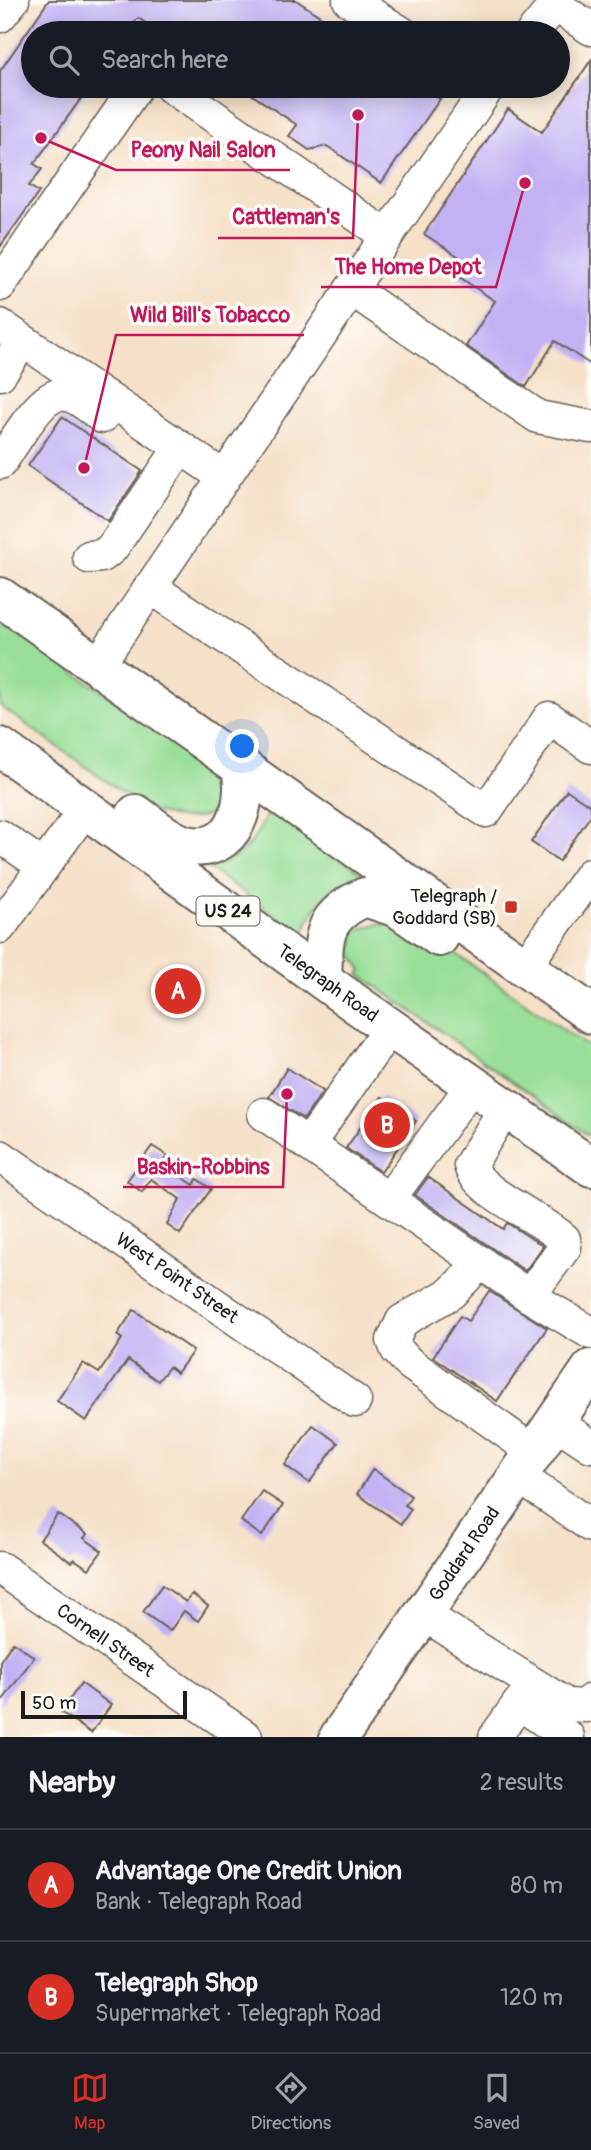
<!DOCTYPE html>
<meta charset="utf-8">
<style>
:root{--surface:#171b24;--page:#20242c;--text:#f1f3f6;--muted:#9ea1a6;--line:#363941;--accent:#d93025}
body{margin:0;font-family:Pangolin,sans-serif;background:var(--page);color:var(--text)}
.scale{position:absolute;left:21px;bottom:18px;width:166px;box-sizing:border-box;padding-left:7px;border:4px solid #1c1c1c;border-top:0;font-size:19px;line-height:24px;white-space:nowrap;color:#1c1c1c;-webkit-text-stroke:5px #fdfcf7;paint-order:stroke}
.you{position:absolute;left:243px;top:747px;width:24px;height:24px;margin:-18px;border:5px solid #fff;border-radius:50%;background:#1a73e8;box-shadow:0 0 0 10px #1a73e833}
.badge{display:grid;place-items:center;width:46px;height:46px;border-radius:50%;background:var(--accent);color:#fff;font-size:23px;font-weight:700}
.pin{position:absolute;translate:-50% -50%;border:4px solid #fff;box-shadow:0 2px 7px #0006}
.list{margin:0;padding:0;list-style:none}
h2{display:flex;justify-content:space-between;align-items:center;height:91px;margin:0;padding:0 28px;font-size:30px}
h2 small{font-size:23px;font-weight:400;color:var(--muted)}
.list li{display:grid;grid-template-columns:46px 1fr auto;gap:21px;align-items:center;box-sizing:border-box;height:112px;padding:0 28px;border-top:2px solid var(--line)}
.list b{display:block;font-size:26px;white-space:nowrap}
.list p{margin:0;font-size:23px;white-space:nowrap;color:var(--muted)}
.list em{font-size:23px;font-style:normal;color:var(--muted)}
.icon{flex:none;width:38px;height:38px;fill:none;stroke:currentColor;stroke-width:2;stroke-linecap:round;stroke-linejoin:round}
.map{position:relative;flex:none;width:591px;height:1737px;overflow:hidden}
.search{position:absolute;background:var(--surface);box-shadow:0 4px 18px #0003;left:21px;right:21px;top:21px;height:77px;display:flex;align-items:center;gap:18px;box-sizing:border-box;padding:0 24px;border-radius:38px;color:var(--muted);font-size:26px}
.sheet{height:315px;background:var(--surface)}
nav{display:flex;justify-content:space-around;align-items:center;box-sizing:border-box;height:98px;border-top:2px solid var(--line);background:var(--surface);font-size:19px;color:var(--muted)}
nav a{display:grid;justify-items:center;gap:4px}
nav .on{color:var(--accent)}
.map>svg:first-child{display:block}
.green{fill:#99df98;stroke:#5a7e5a;stroke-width:2}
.building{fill:#c2b2f4}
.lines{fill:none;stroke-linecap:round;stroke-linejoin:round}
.minor-casing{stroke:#686158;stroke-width:35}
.major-casing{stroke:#686158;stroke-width:42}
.minor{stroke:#fff;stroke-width:32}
.major{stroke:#fff;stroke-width:38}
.poi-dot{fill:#c8321e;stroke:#fdfcf7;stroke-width:2.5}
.labels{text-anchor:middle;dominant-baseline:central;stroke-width:7;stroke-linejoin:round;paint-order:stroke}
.shield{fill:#fdfcf7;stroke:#605f5e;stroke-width:2}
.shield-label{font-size:18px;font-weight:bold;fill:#1c1c1c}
.poi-label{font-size:19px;fill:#1c1c1c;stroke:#fdfcf7;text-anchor:end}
.street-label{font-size:19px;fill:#1c1c1c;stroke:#fdfcf7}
.leader{fill:none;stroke:#c2185b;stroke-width:2.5}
.callout-dot{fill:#c2185b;stroke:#fdfcf7;stroke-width:2.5}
.callout-label{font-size:21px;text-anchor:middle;font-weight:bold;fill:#c2185b;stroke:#fdfcf7;stroke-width:7;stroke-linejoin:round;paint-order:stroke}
</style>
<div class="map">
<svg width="591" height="1737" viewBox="0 0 591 1737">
<rect width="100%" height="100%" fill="#fdfcf7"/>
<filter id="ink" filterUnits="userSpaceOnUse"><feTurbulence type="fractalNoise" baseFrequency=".0143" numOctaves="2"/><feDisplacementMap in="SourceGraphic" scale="14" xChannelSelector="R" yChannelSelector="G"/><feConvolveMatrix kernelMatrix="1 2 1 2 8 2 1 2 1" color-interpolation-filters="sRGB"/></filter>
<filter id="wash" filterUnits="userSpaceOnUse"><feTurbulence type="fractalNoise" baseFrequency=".00686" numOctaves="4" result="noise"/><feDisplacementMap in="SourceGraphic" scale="28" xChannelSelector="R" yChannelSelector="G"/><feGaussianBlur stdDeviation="1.57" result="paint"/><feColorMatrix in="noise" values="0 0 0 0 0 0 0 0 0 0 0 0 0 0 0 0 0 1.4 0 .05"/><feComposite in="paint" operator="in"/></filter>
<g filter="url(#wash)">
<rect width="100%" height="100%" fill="#f6e0c8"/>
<g class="green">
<path d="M0,621l208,144 -2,5c14,13 17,22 13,42l-17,5 -20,2 -35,-9 -147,-104z"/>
<path d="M269,808l95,67c-33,10 -50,27 -61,60l-95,-67c34,-8 49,-28 61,-60z"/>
<polygon points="377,924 395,925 432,937 591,1049 591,1137 359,974 362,971 352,954 354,931"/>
</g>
<g id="blocks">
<g class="building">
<polygon points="49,0 296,0 345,33 161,33 138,18 127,33 33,33 33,86 90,86 34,164 42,169 29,186 39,192 0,247 0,71"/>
<polygon points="591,60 591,365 555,341 526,387 466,346 495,301 449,270 458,256 424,234 508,109 542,132"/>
<polygon points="239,86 421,86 440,99 381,183 327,146 309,150 289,136 297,125"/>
<polygon points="62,417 142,471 108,521 28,466"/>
<polygon points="567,790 591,806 591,815 559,861 531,842"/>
<polygon points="287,1068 323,1091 304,1119 269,1097"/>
<polygon points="382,1097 416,1121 381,1172 346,1148"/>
<polygon points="152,1146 168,1156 163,1164 194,1185 197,1179 211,1189 180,1234 167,1225 180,1199 151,1179 142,1192 127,1181"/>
<polygon points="428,1177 503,1229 507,1223 543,1246 525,1271 415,1195"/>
<polygon points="489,1291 547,1328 497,1401 433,1357 460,1316 468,1321"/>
<polygon points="134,1310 193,1351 177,1373 169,1367 158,1381 128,1360 86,1421 57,1401 83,1363 99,1373 122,1339 117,1335"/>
<polygon points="313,1425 338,1443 309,1483 285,1465"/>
<polygon points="373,1469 411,1496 405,1505 411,1509 401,1524 357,1494"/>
<polygon points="262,1491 283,1505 262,1536 241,1521"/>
<polygon points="58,1514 87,1534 84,1538 102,1551 89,1569 74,1559 71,1562 40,1540"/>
<polygon points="162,1585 186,1602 192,1594 208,1606 198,1621 184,1611 170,1631 143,1612"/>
<polygon points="13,1642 34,1657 0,1704 0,1661"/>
<polygon points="81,1683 111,1705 91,1733 61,1712"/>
</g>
</g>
</g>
<g filter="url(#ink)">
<use href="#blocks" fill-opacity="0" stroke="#686158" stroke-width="2"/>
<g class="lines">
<g class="minor-casing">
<g id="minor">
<polyline points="349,0 402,33"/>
<polyline points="0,16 13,0"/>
<polyline points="532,33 555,5 591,29"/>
<polyline points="387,236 488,88 485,86"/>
<polyline points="0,285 137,86"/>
<polyline points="351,289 538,417 591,427"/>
<polyline points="0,325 224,477"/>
<polyline points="0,374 23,341"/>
<path d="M0,463c12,-16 39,-67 60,-68 15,-2 31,14 42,22"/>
<polyline points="89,557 102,556 112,548 180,448"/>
<polyline points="150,587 486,811 549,718 591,747"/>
<polyline points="98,665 387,236 170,86"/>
<polyline points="0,836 43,866"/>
<polyline points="0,927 86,808"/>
<polyline points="525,966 591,874"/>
<path d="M506,1107l-36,58c7,28 72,53 94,74l1,8 -36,49"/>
<polyline points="264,1114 529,1296 591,1333"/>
<polyline points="309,1144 390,1027"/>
<path id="s1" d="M0,1156l355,245"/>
<polyline points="389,1199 473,1084"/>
<polyline points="481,1262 451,1293 402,1321 393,1340 397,1350 409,1363 534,1452"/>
<polyline points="555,1422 591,1446"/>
<polyline points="518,1476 591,1526"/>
<path id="s2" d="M0,1568l246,169"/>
<polyline points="423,1614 567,1705 587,1706 591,1700"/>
<polyline points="495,1737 519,1703 568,1737"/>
</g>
</g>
<g class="major-casing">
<g id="major">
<polyline points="0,597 591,1014"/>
<path id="s3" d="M0,747l356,257 235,163"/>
<path d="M136,814c15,10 32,27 51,31 49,11 63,-45 53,-82"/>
<path d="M322,979c2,-43 -1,-63 43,-82l33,11 41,29"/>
<path id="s4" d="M339,1737l252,-368"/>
</g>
</g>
<use href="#minor" class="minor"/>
<use href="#major" class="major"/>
</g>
</g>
<rect class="poi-dot" x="504" y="900" width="14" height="14" rx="3.5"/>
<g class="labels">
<rect class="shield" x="196.5" y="896.5" width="63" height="29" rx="5"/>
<g class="shield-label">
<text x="228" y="911">US 24</text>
</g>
<g class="poi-label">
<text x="497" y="896">Telegraph /<tspan x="497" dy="22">Goddard (SB)</tspan></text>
</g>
<g class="street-label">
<text stroke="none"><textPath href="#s3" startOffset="404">Telegraph Road</textPath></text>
<text stroke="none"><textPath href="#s1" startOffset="215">West Point Street</textPath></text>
<text stroke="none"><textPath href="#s4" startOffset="222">Goddard Road</textPath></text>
<text stroke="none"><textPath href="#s2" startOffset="128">Cornell Street</textPath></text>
</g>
</g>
<path class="leader" d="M41 138L116 170H290M358 115L353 238H218M525 183L496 287H321M84 468L116 335H304M287 1094L283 1187H123"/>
<g class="callout-dot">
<circle cx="41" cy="138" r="7"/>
<circle cx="358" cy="115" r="7"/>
<circle cx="525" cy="183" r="7"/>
<circle cx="84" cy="468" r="7"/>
<circle cx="287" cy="1094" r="7"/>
</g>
<g class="callout-label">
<text x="203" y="157">Peony Nail Salon</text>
<text x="286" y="224">Cattleman's</text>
<text x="408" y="274">The Home Depot</text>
<text x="210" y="322">Wild Bill's Tobacco</text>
<text x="203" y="1174">Baskin-Robbins</text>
</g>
</svg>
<div class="scale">50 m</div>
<div class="you"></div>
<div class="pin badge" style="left:178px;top:991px">A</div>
<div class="pin badge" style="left:387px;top:1125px">B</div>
<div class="search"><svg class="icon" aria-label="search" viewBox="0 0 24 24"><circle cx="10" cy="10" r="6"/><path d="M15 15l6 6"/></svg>Search here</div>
</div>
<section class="sheet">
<h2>Nearby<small>2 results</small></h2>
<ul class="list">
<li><span class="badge">A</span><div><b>Advantage One Credit Union</b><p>Bank · Telegraph Road</p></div><em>80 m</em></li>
<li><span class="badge">B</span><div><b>Telegraph Shop</b><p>Supermarket · Telegraph Road</p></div><em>120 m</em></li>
</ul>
</section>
<nav>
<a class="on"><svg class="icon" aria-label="map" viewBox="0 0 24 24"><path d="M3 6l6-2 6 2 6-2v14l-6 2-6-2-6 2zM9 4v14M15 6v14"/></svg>Map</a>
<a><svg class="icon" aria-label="directions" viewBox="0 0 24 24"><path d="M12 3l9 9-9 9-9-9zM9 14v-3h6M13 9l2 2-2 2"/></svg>Directions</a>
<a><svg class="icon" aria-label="saved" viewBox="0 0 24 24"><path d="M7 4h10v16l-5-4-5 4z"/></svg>Saved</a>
</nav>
